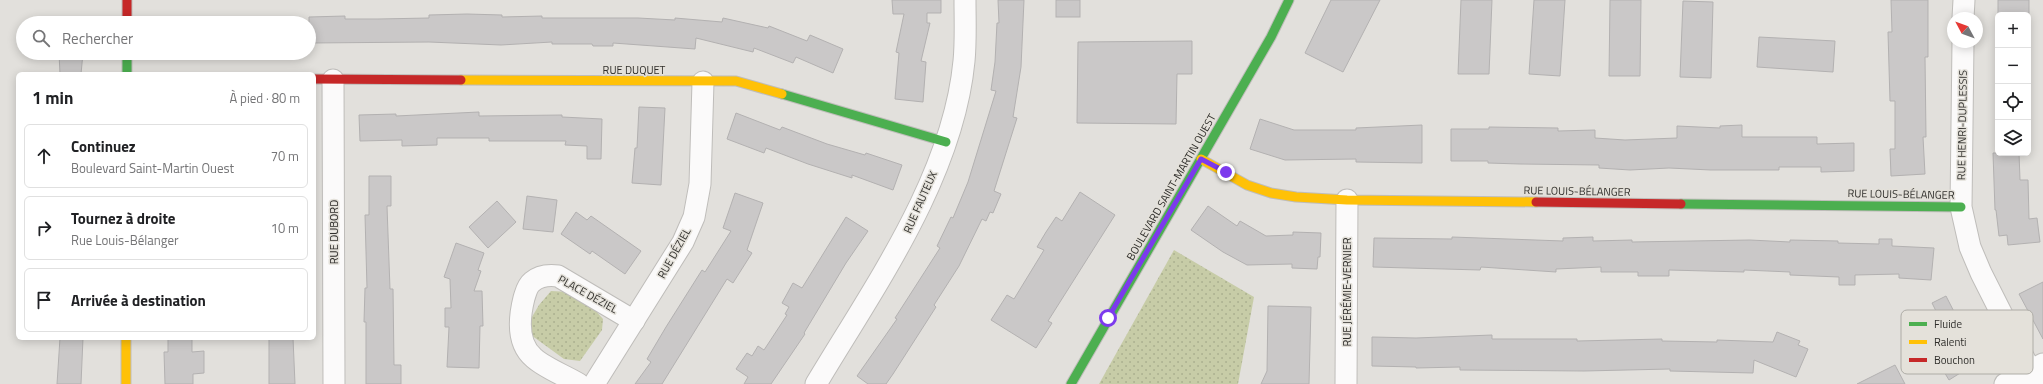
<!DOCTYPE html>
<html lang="fr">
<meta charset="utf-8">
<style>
:root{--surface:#fff;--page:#f2f2f2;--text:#202124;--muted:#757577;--line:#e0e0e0}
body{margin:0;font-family:"Titillium Web",sans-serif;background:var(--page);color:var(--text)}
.controls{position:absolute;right:12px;top:12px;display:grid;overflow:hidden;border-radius:6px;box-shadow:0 2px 10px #0003}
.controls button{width:36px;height:36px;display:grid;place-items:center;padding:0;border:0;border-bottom:1px solid var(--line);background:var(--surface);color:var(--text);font:20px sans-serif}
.compass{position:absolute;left:1947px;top:12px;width:36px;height:36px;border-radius:50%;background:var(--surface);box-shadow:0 2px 10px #0003;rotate:311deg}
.stop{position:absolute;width:12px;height:12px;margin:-9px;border:3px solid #7c3aed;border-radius:50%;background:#fff}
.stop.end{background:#7c3aed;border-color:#fff;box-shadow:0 1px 4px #0008}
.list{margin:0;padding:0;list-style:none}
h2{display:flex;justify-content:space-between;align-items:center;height:52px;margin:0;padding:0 16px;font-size:17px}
h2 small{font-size:13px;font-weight:400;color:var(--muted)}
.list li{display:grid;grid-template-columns:26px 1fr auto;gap:12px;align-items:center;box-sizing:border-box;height:64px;margin:0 8px 8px;padding:0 8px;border:1px solid var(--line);border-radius:6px}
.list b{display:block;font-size:15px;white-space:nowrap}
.list p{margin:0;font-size:13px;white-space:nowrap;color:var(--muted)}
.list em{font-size:13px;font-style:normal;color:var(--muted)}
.icon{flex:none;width:22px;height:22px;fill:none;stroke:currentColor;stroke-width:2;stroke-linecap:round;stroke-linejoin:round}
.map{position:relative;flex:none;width:2043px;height:384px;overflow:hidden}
.search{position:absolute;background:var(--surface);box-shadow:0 2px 10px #0003;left:16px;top:16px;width:300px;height:44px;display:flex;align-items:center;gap:10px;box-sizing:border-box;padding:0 14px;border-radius:22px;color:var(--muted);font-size:15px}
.panel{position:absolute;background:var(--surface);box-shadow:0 2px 10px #0003;left:16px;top:72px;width:300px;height:268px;border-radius:6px}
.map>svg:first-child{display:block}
.grass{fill:url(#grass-dots)}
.building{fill:#cac8c8;stroke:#b3b1b1}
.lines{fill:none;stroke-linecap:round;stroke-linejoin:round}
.street-casing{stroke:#bfbdba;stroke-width:23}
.fast-casing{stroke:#bfbdba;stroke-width:11}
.slow-casing{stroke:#bfbdba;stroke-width:11}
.jam-casing{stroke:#bfbdba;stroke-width:11}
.street{stroke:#fbfafa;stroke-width:21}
.fast{stroke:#4caf50;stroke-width:9}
.slow{stroke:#ffc107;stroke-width:9}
.jam{stroke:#c62828;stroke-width:9}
.route{stroke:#7c3aed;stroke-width:5}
.labels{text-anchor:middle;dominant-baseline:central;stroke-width:3;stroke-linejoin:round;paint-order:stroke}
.street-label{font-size:11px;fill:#302f2c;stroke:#e4e1da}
.key{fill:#e4e1da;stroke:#aeaca6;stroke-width:1}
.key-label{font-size:11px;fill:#302f2c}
</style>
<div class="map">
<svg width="2043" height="384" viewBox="0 0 2043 384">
<defs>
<pattern id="grass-dots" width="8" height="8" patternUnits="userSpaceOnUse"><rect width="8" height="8" fill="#c7cca7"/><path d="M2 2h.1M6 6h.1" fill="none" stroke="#abb090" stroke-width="1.8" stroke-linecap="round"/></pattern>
</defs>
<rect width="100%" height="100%" fill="#e2e0dc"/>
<g class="grass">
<polygon points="1174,250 1254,297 1238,384 1099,384"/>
<polygon points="551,291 569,292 595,310 603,319 602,330 580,361 564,359 531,335 529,322 539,305"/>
</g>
<g class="building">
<polygon points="892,0 941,0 941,13 927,13 927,23 930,23 921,61 926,62 923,102 895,99 899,53 896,52 904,14 893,14"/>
<polygon points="998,0 1024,0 1021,67 1013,117 1017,118 994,191 1001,194 993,213 990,212 986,221 982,219 959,266 934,305 936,307 893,374 886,384 868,384 857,376 897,319 895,318 940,248 937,246 951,217 953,218 968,182 996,91 991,90 995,62 997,23 999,23"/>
<rect x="1056" y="0" width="24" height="17"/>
<polygon points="1331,0 1380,0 1343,72 1305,53"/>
<polygon points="1461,0 1492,0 1489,74 1458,74"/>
<polygon points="1534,0 1565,0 1560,76 1529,74"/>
<polygon points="1610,0 1641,0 1640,76 1609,76"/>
<polygon points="1891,0 1928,0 1928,57 1925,57 1926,137 1923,137 1925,174 1891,176 1890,149 1895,149 1895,101 1890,101 1889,67 1888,32 1892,32"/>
<rect x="1998" y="0" width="31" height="15"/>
<polygon points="1683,1 1713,2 1711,78 1680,77"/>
<polygon points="467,14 502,15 502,17 542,16 542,18 638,18 675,20 675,18 722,22 723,18 768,28 769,26 807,41 810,35 843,49 833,73 796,57 793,63 754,48 753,52 696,38 695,49 613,43 613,46 593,46 592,44 552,44 552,42 501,45 429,42 309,43 309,17 345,16 345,19 378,19 429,18 429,15"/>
<polygon points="1759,37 1835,41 1833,72 1757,67"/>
<polygon points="1192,41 1192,74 1177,74 1176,124 1077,123 1078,42"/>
<polygon points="59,53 83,53 81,74 60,74"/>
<polygon points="639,107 665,108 661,185 632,183 635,148 637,148"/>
<polygon points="479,112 479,116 562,115 562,117 602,119 601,159 587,159 587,146 565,145 566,141 489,141 489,138 437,138 437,145 402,146 402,140 360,141 359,115 396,114 396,116"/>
<polygon points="736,113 780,130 782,127 827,144 865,155 866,153 902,165 893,190 852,175 852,178 808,164 766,148 764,153 727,139"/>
<polygon points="1260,119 1294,130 1356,130 1356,128 1422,125 1422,163 1356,162 1356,159 1285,160 1250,149"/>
<polygon points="1742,125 1742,137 1817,137 1817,144 1854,143 1854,171 1821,172 1821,167 1779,167 1779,170 1711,170 1669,168 1630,170 1599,168 1599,165 1520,164 1488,163 1488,161 1451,161 1451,129 1489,129 1489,127 1558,128 1558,131 1595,130 1595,138 1625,140 1677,138 1677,126 1720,128 1720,126"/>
<polygon points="1993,153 2019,153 2020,180 2028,180 2029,219 2037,218 2040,242 2008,245 2007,235 1999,236 1996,210 1995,210"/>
<polygon points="369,176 391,176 391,206 387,206 390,289 393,289 394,365 401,365 401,384 366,384 366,322 364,322 365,288 367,288 365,215 369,215"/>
<polygon points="1080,192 1115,215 1048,321 1052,323 1036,348 991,320 1007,295 1014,299 1044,250 1037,247 1046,232 1056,217 1062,221"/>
<polygon points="735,193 763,203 747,250 752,253 733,283 727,279 662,384 635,384 651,362 647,359 666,327 702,270 705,272 731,231 723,228"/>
<polygon points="527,196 557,200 553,232 523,229"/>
<polygon points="497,201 516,222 488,248 469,227"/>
<polygon points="1208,206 1237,226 1240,221 1266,236 1293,235 1293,232 1321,233 1320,257 1318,257 1317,269 1292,268 1292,264 1247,265 1223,252 1191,230"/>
<polygon points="576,212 587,220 591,216 641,251 625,274 592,251 590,254 561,234"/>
<polygon points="846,217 868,231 846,263 804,333 805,334 771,384 744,384 748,377 736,369 747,353 752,356 758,346 764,350 787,315 785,314 789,307 782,303 793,283 802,288"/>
<polygon points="1452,237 1563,241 1563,238 1593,237 1593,241 1632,240 1632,242 1750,240 1790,242 1790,240 1838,241 1838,243 1879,244 1879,239 1892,239 1892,246 1934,248 1931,280 1899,278 1899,274 1855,275 1855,285 1839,285 1839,277 1790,275 1790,272 1744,270 1744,272 1669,270 1669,276 1638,276 1638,272 1601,272 1601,267 1556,269 1556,272 1481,267 1480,270 1373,267 1374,238 1452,239"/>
<polygon points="456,243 484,253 478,270 481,271 474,291 482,291 483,326 480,326 479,368 447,367 449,327 445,327 445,308 451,308 450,279 444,277"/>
<polygon points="2043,282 2043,339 2019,294"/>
<polygon points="1946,296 1968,339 1981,360 1949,380 1932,352 1935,350 1920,319 1936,311 1932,303"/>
<polygon points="1268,306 1311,307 1309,384 1261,384 1267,371"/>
<polygon points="1777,332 1800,341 1798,345 1808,349 1796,377 1754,360 1753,373 1670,371 1670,369 1584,371 1460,370 1460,367 1416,368 1416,367 1372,366 1372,337 1416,338 1492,335 1492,339 1577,339 1577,341 1662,339 1662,341 1717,342 1717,340 1773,342"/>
<polygon points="60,338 83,338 81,384 57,384"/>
<polygon points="168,338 192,338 192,352 204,351 204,373 193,374 193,384 165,384 164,352 168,352"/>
<polygon points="269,338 293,338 295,384 269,384"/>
<polygon points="1895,365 1905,384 1857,384"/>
</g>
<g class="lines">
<g class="street-casing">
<g id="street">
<polyline points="1963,18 1964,0"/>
<polyline points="1963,42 1961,207 1970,247 1981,273 2037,384"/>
<polyline points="333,80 334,384"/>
<path d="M579,384c-13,-8 -34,-16 -45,-26 -18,-15 -15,-40 -10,-60 2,-6 3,-12 8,-16 8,-7 18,-7 26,-6l76,45"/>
<polyline points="594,384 683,242 694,217 700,184 703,82"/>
<path d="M816,384c58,-97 137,-207 148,-323 2,-20 1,-41 1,-61"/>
<polyline points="1346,384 1347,200"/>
<polyline points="2005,384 2043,364"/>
</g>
</g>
<g class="fast-casing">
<g id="fast">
<polyline points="127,53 127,74"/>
<polyline points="782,94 946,142"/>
<polyline points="1681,204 1961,207"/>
<polyline points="1071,384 1271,37 1289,0"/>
</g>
</g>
<g class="slow-casing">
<g id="slow">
<polyline points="461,80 736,81 782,94"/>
<polyline points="1201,159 1247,185 1271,193 1296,197 1347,200 1536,202"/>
<polyline points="126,338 126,384"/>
</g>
</g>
<g class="jam-casing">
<g id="jam">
<polyline points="127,0 127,23"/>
<polyline points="314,79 461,80"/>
<polyline points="1536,202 1681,204"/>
</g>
</g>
<use href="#street" class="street"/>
<use href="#fast" class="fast"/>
<use href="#slow" class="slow"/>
<use href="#jam" class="jam"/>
</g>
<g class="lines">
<polyline class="route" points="1108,318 1201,159 1226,172"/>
</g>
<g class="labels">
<g class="street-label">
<text x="634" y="70">RUE DUQUET</text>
<text transform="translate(1962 125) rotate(-89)">RUE HENRI-DUPLESSIS</text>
<text transform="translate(1171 187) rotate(-60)">BOULEVARD SAINT-MARTIN OUEST</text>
<text transform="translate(1577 191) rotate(1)">RUE LOUIS-BÉLANGER</text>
<text transform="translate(1901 194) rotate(1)">RUE LOUIS-BÉLANGER</text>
<text transform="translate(920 202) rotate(-66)">RUE FAUTEUX</text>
<text transform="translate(334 232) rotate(-90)">RUE DUBORD</text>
<text transform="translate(674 253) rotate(-61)">RUE DÉZIEL</text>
<text transform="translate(1347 292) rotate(-90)">RUE JÉRÉMIE-VERNIER</text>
<text transform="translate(588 294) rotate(29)">PLACE DÉZIEL</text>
</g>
</g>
<rect x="1901" y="310" width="132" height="64" rx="6" class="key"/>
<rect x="1909" y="322" width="18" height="4" fill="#4caf50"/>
<rect x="1909" y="340" width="18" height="4" fill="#ffc107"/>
<rect x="1909" y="358" width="18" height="4" fill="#c62828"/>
<g class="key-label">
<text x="1934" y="328">Fluide</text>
<text x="1934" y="346">Ralenti</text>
<text x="1934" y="364">Bouchon</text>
</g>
</svg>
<div class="controls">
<button>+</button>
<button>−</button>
<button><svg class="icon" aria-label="locate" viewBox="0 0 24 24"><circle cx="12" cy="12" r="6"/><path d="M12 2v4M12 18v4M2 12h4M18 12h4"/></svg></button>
<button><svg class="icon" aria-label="layers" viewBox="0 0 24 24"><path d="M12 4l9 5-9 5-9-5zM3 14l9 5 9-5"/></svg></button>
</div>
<svg class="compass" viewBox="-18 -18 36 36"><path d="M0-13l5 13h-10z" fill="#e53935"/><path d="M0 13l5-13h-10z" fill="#757577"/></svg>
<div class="stop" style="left:1108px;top:318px"></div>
<div class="stop end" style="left:1226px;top:172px"></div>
<div class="search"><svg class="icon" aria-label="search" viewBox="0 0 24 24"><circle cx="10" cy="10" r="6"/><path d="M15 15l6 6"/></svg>Rechercher</div>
<section class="panel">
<h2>1 min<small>À pied · 80 m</small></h2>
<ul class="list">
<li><svg class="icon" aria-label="ahead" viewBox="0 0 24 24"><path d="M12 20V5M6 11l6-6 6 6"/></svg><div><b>Continuez</b><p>Boulevard Saint-Martin Ouest</p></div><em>70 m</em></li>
<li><svg class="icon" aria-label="right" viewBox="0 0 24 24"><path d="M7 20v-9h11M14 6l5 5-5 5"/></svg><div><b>Tournez à droite</b><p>Rue Louis-Bélanger</p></div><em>10 m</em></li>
<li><svg class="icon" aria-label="arrive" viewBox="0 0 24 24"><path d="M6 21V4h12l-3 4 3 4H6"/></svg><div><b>Arrivée à destination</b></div></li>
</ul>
</section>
</div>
